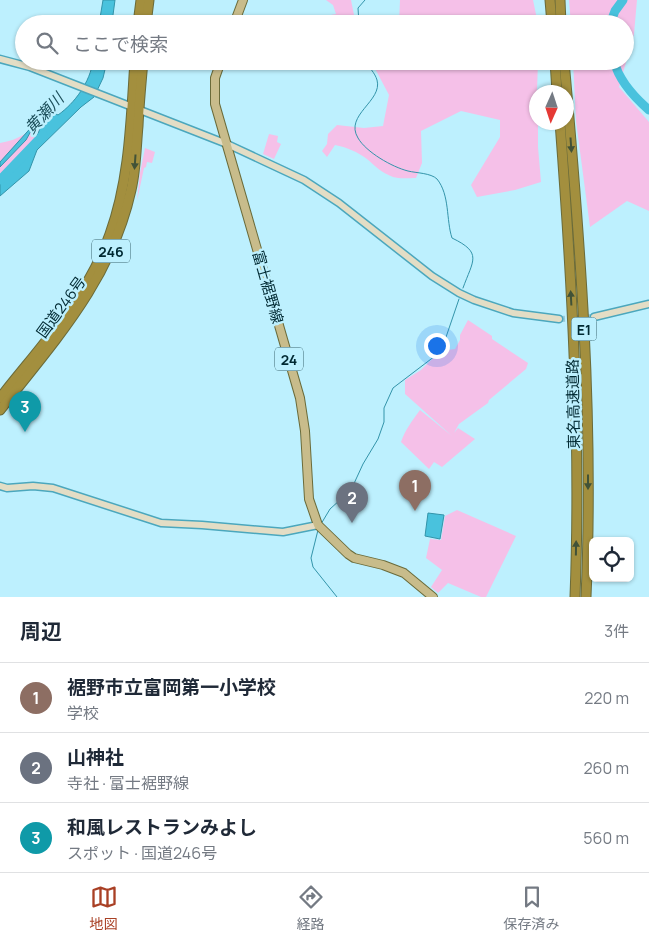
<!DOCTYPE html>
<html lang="ja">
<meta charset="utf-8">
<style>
:root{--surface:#fff;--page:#f6f6f7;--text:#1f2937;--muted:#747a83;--line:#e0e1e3;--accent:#a94025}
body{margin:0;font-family:Manrope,"Noto Sans JP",sans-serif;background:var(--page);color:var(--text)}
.controls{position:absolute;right:15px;bottom:15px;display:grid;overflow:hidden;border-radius:8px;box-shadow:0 1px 4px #0004}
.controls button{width:45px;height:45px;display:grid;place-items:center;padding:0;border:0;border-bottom:1px solid var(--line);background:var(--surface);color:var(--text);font:25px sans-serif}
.compass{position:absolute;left:529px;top:85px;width:45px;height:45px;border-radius:50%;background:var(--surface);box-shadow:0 1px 4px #0004;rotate:183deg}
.you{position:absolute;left:436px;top:345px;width:18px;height:18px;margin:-12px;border:4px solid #fff;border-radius:50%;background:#1a73e8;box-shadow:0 0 0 8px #1a73e833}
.badge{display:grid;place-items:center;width:32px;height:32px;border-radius:50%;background:var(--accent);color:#fff;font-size:16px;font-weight:700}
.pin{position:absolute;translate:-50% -41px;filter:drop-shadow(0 1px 2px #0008)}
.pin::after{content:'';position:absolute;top:26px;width:18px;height:15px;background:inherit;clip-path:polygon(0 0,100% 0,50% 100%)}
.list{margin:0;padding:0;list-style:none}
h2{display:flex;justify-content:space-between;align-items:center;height:65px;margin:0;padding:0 20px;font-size:21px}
h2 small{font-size:16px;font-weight:400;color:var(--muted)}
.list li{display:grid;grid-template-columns:32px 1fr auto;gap:15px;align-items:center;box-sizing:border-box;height:70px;padding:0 20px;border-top:1px solid var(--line)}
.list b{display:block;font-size:19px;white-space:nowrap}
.list p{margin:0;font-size:16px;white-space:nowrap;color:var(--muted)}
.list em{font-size:16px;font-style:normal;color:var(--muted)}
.icon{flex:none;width:28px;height:28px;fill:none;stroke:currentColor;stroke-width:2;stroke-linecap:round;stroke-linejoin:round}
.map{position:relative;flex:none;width:649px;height:597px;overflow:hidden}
.search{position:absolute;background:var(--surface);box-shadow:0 1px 4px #0004;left:15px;right:15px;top:15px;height:55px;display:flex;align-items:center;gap:12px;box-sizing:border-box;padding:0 18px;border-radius:28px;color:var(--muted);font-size:19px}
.sheet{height:275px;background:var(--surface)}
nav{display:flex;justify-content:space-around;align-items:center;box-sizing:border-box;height:70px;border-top:1px solid var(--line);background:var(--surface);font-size:14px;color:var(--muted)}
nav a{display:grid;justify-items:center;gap:2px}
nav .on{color:var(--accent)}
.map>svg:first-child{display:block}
.green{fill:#f5c0e8}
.water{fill:#49c2dd;stroke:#3394aa}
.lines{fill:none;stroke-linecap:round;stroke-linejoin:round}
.stream{stroke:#3394aa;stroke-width:1}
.river{stroke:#49c2dd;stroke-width:9}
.secondary-tunnel{stroke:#97c8d5;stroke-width:6;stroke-dasharray:6 3;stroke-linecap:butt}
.secondary-casing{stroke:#4ba7bd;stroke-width:9}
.primary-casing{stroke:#6a6b3a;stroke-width:10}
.highway-casing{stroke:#6a6b3a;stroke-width:11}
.secondary{stroke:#e3ddc5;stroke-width:6}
.primary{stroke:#c8bc8b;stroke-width:8}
.highway{stroke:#a38f3e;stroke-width:9}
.oneway{fill:#415237}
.labels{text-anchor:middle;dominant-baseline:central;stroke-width:5;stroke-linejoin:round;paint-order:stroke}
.shield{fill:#bdf0fe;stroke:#39656f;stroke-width:1}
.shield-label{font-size:14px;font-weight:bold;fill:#002932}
.street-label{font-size:15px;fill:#002932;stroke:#bdf0fe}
.water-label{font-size:16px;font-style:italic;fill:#1c4e5a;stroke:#bdf0fe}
</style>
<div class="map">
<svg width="649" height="597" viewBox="0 0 649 597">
<rect width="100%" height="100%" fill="#bdf0fe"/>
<g class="green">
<polygon points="326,0 351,0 354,15 353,24 313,24 316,18 336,14 333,5"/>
<polygon points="400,0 533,0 538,24 399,24"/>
<polygon points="569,0 637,0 634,34 619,87 649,122 649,211 627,201 590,227 576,121 573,61 625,61 625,24 571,24"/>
<path d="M371,61h167l-2,61 2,1v24l3,35 -26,8 -38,7 -6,-12 29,-48v-17l-39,-9 -40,20 1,32 -6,15c-7,0 -17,1 -23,-1 -11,-4 -18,-11 -26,-18 -9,-7 -21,-12 -32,-14l-8,12 -5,-6 5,-7 1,-10 9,-9 27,3 19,-2 6,-31z"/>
<path d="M45,116l4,2 -12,15 -4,15 -22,20 -11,13v-38c19,-3 32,-12 45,-27z"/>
<polygon points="269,134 278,136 277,142 281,144 274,159 263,154"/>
<polygon points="145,148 155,152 152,163 147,162 146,167 144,168 137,201 140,173"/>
<path d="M468,320l24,16v3l36,24 -2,6 -37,31 -1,3 -29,21 -5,9 4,-5 17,11 -33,28 -8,-5 -5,7 -28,-27c4,-12 11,-21 19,-32l32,26 -47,-42v-14l16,-10 22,-22 4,2 8,-1 5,-9v-5z"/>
<polygon points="457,510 516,536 486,597 481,597 448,583 438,593 431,587 442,570 426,558 430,539 441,540 445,516"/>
</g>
<g class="water">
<polygon points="103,0 115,0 113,15 121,24 99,24"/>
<path d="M93,61h14l-4,17 -9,19 -13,10 -44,43 -8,21 -29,25v-12l33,-36 8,-23 10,-10v-4l7,4c17,-12 32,-33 35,-54z"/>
<polygon points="36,122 26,140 0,167 0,162"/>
<polygon points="428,513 444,515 440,539 425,536"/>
</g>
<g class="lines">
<g class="stream">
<polyline points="359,24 358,8 365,0"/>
<path d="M364,61c5,6 11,12 13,19 6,21 -33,35 -19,58 8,14 34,29 50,33 8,2 23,2 29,8 13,16 9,41 15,59 31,15 21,22 11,50"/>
<polyline points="321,524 330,509 351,490 363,464 378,439 384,422 384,408 393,388 435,356 444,343 459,299"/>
<polyline points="318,530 311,558 313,567 337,597"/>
</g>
<g class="river">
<polyline points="610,24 615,11 623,0"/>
<path d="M614,61c5,20 20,36 35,49"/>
<polyline points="0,180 43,135"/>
</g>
<polyline class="secondary-tunnel" points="559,319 594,317"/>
<g class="secondary-casing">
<g id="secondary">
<polyline points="0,59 30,67 227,144 304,180 339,203 432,276 459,293 474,300 513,313 559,319"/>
<polyline points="594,317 649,304"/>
<polyline points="0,486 7,488 33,486 53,488 161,523 202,525 283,532 318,525"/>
</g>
</g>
<g class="primary-casing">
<g id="primary">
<polyline points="234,24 243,0"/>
<polyline points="221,61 215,78 215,104 300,398 305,431 309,499 318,525 348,554 354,558 383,565 404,573 433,597"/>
</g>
</g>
<g class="highway-casing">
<g id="highway">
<polyline points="550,0 552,24"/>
<polyline points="560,0 561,24"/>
<polyline points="138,24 141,0"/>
<polyline points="146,24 149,0"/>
<polyline points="555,61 557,92"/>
<path d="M564,61c16,178 30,357 22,536"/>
<path d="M560,122c12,158 21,317 15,475"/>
<path d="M0,398c40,-51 88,-101 110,-164 20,-55 21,-115 25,-173"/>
<path d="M0,410c55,-70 111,-130 131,-220 5,-21 5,-43 7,-64 1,-22 3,-43 5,-65"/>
</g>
</g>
<use href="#secondary" class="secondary"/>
<use href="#primary" class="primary"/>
<use href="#highway" class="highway"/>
</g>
<defs><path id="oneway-solid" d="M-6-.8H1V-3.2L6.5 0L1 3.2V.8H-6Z" transform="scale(1.25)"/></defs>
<g class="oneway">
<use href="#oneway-solid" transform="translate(571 145) rotate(86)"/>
<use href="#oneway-solid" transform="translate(135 162) rotate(94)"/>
<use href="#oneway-solid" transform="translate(571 298) rotate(-93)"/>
<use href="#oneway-solid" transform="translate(588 482) rotate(90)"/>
<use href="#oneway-solid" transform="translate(576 548) rotate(-89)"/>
</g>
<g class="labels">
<g class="shield">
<rect x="92" y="239.5" width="38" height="23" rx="4"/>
<rect x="571.5" y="317.5" width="25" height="23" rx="4"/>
<rect x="275" y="347.5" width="28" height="23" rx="4"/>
</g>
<g class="shield-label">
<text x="111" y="251">246</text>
<text x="584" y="329">E1</text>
<text x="289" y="359">24</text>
</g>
<g class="street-label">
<text transform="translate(268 287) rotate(74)">富士裾野線</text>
<text transform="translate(61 307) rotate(-54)">国道246号</text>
<text transform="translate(573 404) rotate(-91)">東名高速道路</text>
</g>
<g class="water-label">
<text transform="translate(44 113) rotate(-47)">黄瀬川</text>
</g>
</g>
</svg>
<div class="controls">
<button><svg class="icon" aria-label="locate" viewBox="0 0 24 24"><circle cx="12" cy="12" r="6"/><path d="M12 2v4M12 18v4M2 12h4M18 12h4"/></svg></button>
</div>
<svg class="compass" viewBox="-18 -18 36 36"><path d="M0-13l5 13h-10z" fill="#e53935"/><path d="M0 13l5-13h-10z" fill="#747a83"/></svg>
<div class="you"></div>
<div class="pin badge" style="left:415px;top:511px;background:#8d6e63">1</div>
<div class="pin badge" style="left:352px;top:523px;background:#6b7280">2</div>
<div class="pin badge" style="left:25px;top:432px;background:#0f9aa8">3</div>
<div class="search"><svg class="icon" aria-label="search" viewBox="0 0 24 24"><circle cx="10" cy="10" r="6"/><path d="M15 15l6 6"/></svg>ここで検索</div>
</div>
<section class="sheet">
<h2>周辺<small>3件</small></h2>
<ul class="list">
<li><span class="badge" style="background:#8d6e63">1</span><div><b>裾野市立富岡第一小学校</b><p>学校</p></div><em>220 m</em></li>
<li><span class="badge" style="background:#6b7280">2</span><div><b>山神社</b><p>寺社 · 富士裾野線</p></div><em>260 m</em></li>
<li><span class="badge" style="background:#0f9aa8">3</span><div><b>和風レストランみよし</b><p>スポット · 国道246号</p></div><em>560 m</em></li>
</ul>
</section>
<nav>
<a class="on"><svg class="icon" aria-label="map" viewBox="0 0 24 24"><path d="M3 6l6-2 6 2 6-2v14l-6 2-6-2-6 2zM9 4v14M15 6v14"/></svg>地図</a>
<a><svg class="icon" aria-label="directions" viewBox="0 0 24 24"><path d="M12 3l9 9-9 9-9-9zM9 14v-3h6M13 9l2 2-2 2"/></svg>経路</a>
<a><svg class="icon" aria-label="saved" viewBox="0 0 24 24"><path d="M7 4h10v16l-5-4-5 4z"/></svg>保存済み</a>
</nav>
